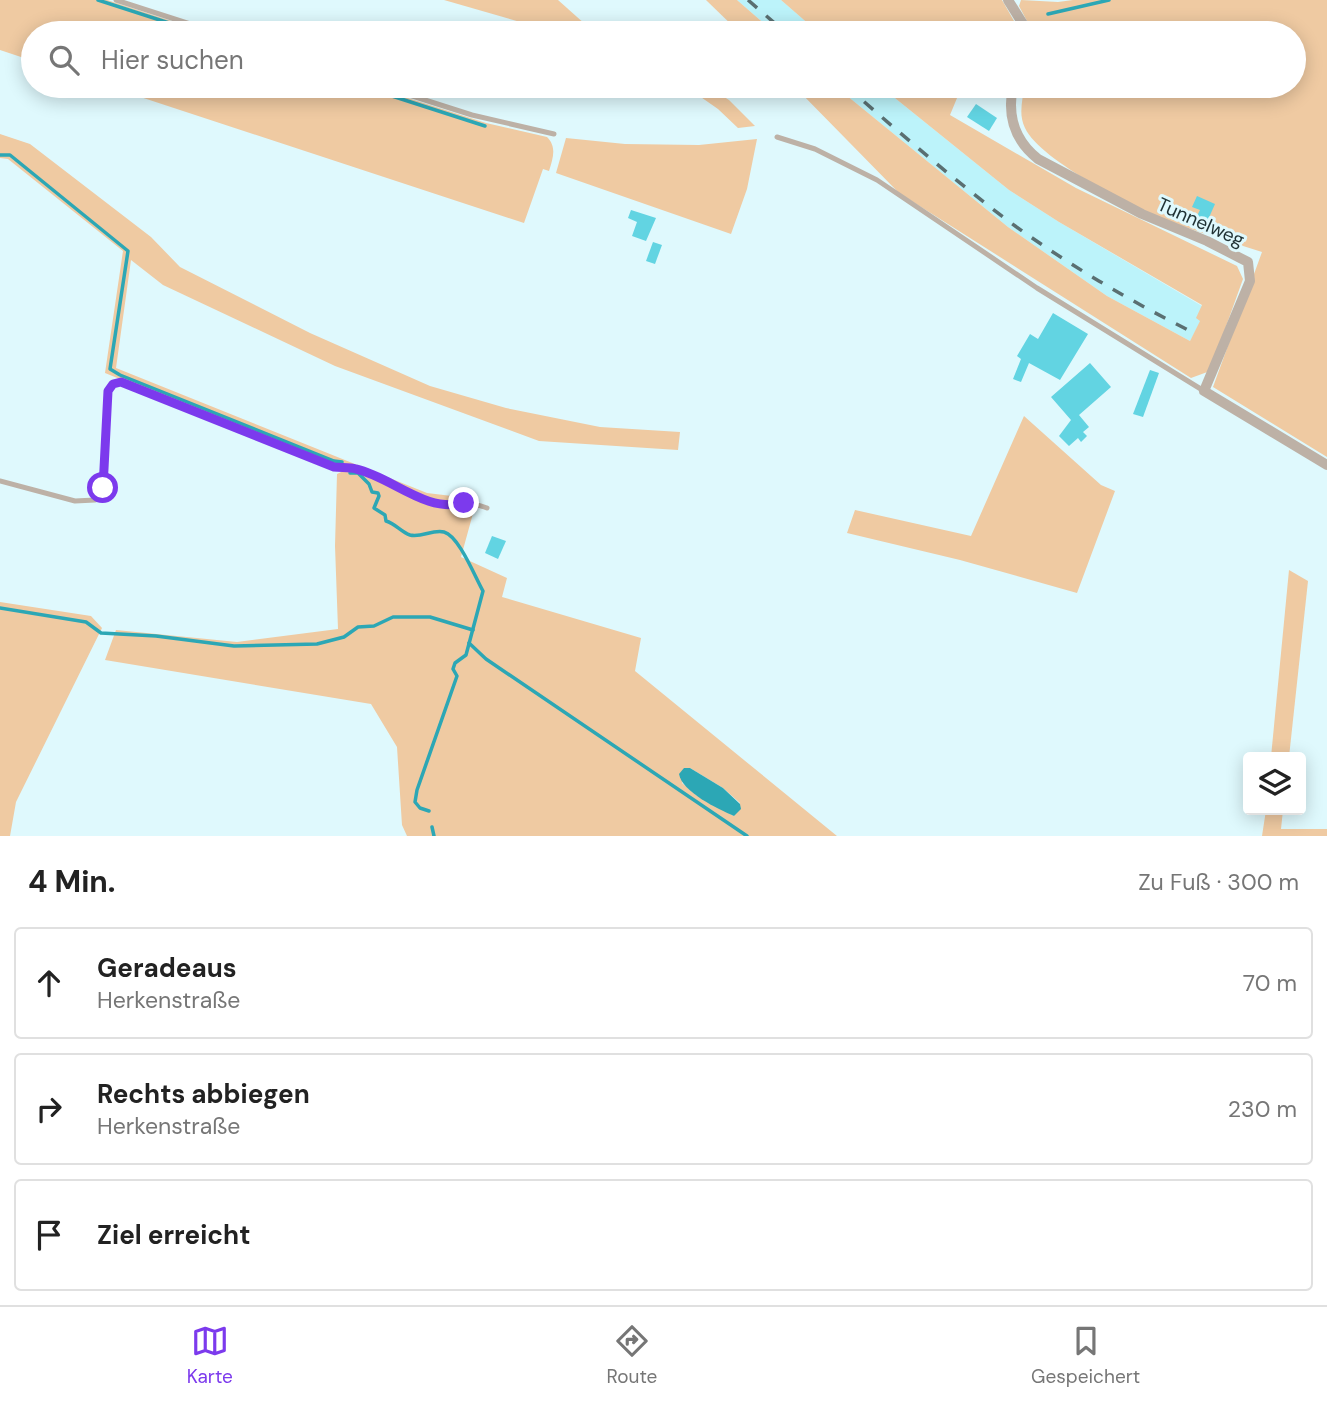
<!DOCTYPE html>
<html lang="de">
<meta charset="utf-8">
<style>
:root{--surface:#fff;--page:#f6f6f6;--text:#222;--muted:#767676;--line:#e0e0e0;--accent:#7c3aed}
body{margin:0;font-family:"DM Sans",sans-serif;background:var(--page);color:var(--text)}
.controls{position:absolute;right:21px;bottom:21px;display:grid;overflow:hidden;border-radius:7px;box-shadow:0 4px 18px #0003}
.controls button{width:63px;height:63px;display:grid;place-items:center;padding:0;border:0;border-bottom:2px solid var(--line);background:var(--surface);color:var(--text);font:35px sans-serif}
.stop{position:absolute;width:21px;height:21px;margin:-16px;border:5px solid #7c3aed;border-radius:50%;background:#fff}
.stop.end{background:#7c3aed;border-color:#fff;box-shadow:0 2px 7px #0008}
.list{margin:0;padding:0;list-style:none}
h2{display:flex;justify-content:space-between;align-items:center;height:91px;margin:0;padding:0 28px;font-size:30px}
h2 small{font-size:23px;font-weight:400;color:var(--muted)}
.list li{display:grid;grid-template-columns:46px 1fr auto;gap:21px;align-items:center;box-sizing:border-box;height:112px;margin:0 14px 14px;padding:0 14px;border:2px solid var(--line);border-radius:7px}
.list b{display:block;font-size:26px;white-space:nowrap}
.list p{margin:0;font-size:23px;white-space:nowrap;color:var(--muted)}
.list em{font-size:23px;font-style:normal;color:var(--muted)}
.icon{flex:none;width:38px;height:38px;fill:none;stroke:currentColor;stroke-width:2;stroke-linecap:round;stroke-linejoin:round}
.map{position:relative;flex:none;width:1327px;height:836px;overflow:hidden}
.search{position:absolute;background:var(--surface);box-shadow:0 4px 18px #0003;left:21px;right:21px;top:21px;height:77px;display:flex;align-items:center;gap:18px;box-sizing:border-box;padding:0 24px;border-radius:38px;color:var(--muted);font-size:26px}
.sheet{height:469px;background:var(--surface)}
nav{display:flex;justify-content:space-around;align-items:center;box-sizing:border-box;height:98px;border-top:2px solid var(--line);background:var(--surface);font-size:19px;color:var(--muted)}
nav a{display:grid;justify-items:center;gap:4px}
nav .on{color:var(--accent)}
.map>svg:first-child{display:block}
.built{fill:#bcf3fa}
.green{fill:#efcaa2;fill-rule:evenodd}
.water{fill:#2ca7b5}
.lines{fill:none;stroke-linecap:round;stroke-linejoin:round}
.stream{stroke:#2ca7b5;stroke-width:3.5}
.building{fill:#62d4e2}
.service{stroke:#bdb1a6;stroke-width:5}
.minor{stroke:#bdb1a6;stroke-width:10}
.rail{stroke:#5a6f71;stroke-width:3.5;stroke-dasharray:12 12;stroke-linecap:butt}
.route{stroke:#7c3aed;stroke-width:9}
.labels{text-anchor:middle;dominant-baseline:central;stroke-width:6;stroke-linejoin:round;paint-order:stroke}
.street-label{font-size:19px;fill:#1f3133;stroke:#dff9fd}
</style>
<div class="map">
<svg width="1327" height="836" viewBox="0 0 1327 836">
<rect width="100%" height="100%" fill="#dff9fd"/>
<g class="built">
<polygon points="737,0 781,0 819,33 775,33"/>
<polygon points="835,86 880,86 1009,190 1059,222 1202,306 1201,321 1190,341 1107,296 1008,227"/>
</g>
<g class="green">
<polygon points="0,0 107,0 208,33 33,33 33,61 0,50"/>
<polygon points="444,0 558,0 595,33 558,33"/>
<polygon points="706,0 737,0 775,33 740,33"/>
<polygon points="781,0 1002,0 1014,21 1016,33 819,33"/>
<path d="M1021,0l37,2 15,-2h254v457l-114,-70 49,-135c-28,-9 -58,-18 -86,-28 -36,-14 -135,-62 -151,-96 -7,-14 -2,-28 -1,-42h270v-53h-265l-2,-12 -8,-15z"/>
<path d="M107,86h263l116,37 61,14c10,10 6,21 2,34l-6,-2 -19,54z"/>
<polygon points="685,86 707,86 729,100 755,126 738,128 718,109"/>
<polygon points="794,86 835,86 1008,227 1107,296 1190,341 1200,321 1196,318 1202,305 1059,222 1009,190 880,86 962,86 950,115 1076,188 1237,266 1243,279 1210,371 1191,378 899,193"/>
<path d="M0,134l30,10 121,93 29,30 130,66 120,53 76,22 94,19 80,5 -2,18 -139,-9 -204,-75 -172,-81 -32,-25 -15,108 311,125 50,6 -16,58 46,21 -5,19 139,41 -6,33 202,165h-430l-5,-11 -5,-78 -26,-43 -266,-44 11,-30 121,12 101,-13 -3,-83 2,-72 19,-9h-23l-228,-92 18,-122 -115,-92 -8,-1zM690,768l33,20 17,15 -6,13 -38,-21 -14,-12z"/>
<polygon points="566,138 625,144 699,145 757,139 747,189 731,234 556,173"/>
<polygon points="1024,416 1101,485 1115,491 1077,593 960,560 847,533 855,510 971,536"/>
<polygon points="1289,570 1308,581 1289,757 1271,757"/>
<polygon points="0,602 91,616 102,628 16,802 10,836 0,836"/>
<polygon points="1266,810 1283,810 1281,829 1327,829 1327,836 1262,836"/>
</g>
<path class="water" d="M684,768h6l33,20 17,16 1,5 -7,7c-16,-7 -52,-24 -55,-42z"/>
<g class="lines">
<g class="stream">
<polyline points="98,0 200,33"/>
<polyline points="1048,14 1109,0"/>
<polyline points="361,86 485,126"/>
<polyline points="0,155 10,155 128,251 110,369 120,375 334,461 342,462"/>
<path d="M350,473h8l11,11 3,8 6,1 1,3 -5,12 11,7 1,6c10,3 15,11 24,14 11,3 23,-6 34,-3 15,4 31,45 39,59l-17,64 -11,8 -2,6 4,7 -40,114 -2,12 5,6 9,3"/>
<polyline points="0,608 86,622 101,633 156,636 234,646 317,644 344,637 358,627 374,626 393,617 430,617 473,630"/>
<polyline points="469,643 486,659 747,836"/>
<polyline points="432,827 434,836"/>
</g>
</g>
<g class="building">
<polygon points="976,104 997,118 989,131 967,117"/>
<polygon points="1197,196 1215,204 1203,231 1192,226 1200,210 1192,207"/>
<polygon points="631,210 656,218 646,241 632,236 637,222 628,218"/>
<polygon points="653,242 662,245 655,264 646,261"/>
<polygon points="1053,313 1088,334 1060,380 1029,363 1021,382 1013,379 1021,359 1017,356 1030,334 1038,339"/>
<polygon points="1090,363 1111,387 1079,415 1089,427 1083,432 1087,436 1081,442 1078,438 1069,446 1059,436 1071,420 1051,397"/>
<polygon points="1150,370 1159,373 1143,417 1133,414"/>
<polygon points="492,536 506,541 498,559 485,553"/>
</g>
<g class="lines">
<g class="service">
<polyline points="116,0 218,33"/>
<polyline points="381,86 472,115 554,134"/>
<polyline points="777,137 815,149 877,180 1037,288 1204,391"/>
<path d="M0,481l75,20 20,-1 8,-12 5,-97 5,-7 8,-2 213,85c7,1 16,0 22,2 30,8 56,29 88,36 16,3 25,-5 43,3"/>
</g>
<g class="minor">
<polyline points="1008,0 1023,24 1023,33"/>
<path d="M1013,86c-6,29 1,54 25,73l104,55 65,27 41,21 2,19 -46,110 123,74"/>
</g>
<g class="rail">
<polyline points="748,0 786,33"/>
<path d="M846,86c54,47 108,94 165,137 58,42 119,78 183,110"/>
</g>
</g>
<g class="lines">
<path class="route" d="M103,488l5,-97 5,-7 8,-2 213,85c7,1 15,0 22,2 36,8 69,44 108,34"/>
</g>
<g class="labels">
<g class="street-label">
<text transform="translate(1201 222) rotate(24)">Tunnelweg</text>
</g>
</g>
</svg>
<div class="controls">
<button><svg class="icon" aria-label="layers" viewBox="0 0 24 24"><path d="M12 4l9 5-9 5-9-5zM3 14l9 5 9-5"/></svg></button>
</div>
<div class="stop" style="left:103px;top:488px"></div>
<div class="stop end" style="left:464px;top:503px"></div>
<div class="search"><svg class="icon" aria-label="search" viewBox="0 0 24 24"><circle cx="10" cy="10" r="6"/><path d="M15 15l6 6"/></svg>Hier suchen</div>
</div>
<section class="sheet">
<h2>4 Min.<small>Zu Fuß · 300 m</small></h2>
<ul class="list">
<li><svg class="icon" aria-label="ahead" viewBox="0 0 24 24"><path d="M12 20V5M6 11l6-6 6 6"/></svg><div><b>Geradeaus</b><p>Herkenstraße</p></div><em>70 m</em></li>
<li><svg class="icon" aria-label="right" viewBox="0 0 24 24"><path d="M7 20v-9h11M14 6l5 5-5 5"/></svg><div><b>Rechts abbiegen</b><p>Herkenstraße</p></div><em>230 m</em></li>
<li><svg class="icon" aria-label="arrive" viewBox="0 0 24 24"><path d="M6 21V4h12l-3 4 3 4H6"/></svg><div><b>Ziel erreicht</b></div></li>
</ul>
</section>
<nav>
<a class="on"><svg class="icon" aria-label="map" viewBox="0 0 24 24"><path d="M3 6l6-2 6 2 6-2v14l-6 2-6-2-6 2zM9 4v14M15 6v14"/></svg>Karte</a>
<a><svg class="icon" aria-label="directions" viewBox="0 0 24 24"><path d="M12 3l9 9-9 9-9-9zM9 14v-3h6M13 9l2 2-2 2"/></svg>Route</a>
<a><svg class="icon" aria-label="saved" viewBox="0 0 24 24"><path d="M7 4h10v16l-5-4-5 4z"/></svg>Gespeichert</a>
</nav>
